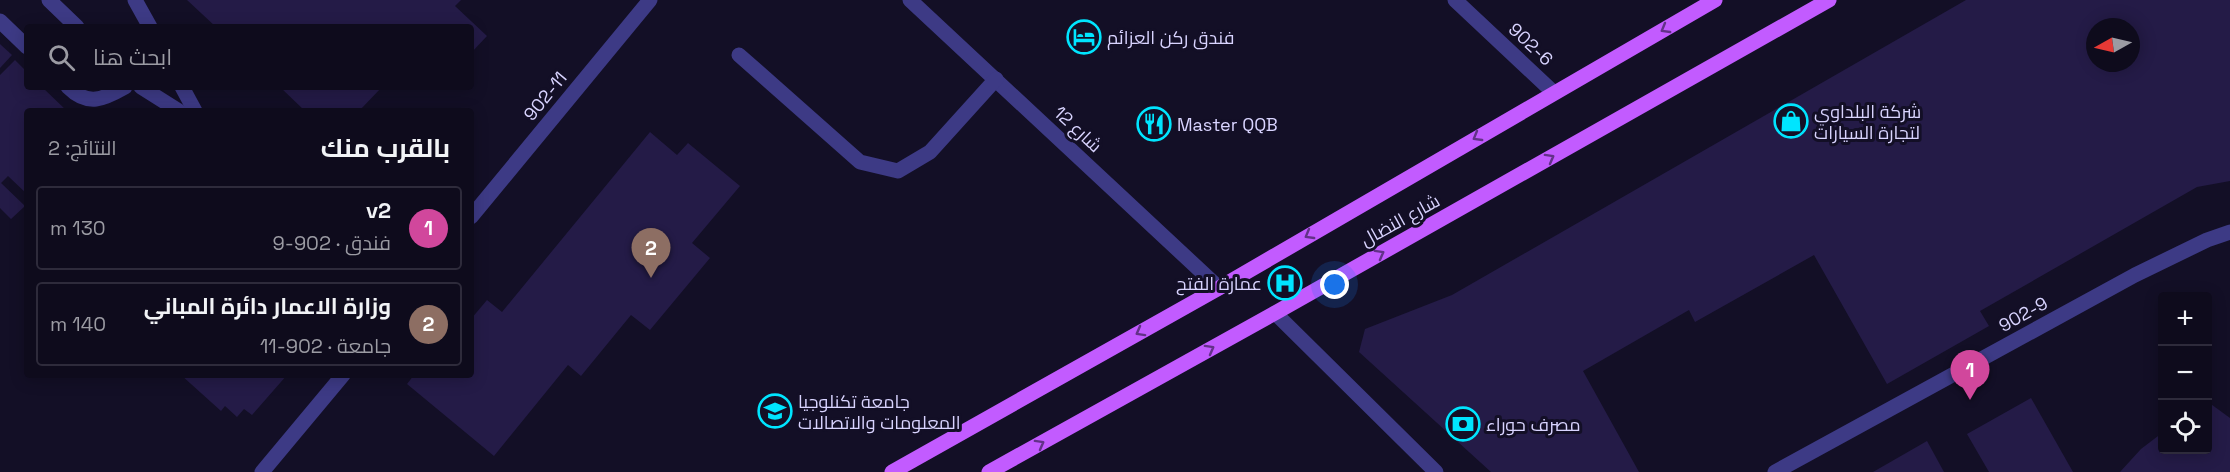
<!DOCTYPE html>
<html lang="ar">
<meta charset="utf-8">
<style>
:root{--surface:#0e0b1c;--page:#1c1929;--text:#f1f3f6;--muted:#9b9ba3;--line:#2e2b3b;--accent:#b45309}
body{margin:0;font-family:"Space Grotesk",Cairo,sans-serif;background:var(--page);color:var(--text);direction:rtl}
.controls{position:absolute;right:18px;bottom:18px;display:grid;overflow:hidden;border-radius:6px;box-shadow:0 3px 15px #0003}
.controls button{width:54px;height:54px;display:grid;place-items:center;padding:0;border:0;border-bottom:2px solid var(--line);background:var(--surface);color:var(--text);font:30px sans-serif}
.compass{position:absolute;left:2086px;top:18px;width:54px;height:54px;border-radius:50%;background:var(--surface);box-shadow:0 3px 15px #0003;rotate:262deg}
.you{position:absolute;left:1335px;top:285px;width:21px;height:21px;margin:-15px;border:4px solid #fff;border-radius:50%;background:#1a73e8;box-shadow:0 0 0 9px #1a73e833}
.badge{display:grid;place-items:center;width:39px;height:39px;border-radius:50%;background:var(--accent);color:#fff;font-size:20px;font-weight:700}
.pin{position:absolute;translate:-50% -50px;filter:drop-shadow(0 2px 3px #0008)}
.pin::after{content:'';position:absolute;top:32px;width:21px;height:18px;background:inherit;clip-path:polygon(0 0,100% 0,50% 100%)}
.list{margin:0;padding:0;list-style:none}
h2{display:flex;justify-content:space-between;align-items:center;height:78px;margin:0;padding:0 24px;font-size:26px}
h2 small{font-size:20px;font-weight:400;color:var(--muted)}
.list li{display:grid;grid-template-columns:39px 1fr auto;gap:18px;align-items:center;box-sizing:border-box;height:84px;margin:0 12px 12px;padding:0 12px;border:2px solid var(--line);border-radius:6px}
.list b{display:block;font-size:22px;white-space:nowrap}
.list p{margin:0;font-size:20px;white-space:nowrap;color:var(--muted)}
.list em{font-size:20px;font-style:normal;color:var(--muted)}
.icon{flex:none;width:33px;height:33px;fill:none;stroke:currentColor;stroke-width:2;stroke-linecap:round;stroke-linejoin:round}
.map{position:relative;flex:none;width:2230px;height:472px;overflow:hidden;direction:ltr}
.search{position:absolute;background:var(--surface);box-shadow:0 3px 15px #0003;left:24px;top:24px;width:450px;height:66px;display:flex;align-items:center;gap:15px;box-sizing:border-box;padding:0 21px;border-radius:6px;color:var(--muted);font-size:22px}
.panel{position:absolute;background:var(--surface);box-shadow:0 3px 15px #0003;left:24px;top:108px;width:450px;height:270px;border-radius:6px;direction:rtl}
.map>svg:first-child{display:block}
.building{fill:#241b47;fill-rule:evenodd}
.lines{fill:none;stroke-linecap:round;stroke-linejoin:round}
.minor{stroke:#3d3a85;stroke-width:15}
.major{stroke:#c25bff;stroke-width:15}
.oneway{stroke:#623188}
.labels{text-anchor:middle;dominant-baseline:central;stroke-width:6;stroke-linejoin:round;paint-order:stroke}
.poi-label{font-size:18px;fill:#d9d4ff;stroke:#130f26;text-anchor:start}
.street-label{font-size:18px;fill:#d9d4ff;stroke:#130f26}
</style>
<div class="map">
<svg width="2230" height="472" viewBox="0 0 2230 472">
<rect width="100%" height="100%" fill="#130f26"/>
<g class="building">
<polygon points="187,0 461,0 455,6 487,36 471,53 471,27 216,27"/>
<path d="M1966,0h264v181l-33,6 -217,124 9,15 -102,58 -73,-129 -119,67 -6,-12 -106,61 56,101h-148l-132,-120 6,-23 87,-34zM2095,27h36v36h-36z"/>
<polygon points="0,44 12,55 0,68"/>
<polygon points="15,60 27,72 27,87 42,87 67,111 27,111 27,194 8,176 1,183 25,206 11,219 0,208 0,75"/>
<polygon points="280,87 382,87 359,111 305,111"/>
<polygon points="650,132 677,155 688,143 740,186 692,243 710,258 650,330 631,315 581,376 568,365 494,456 407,384 414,375 471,375 471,319 487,300 502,312"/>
<polygon points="181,375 287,375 252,415 244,409 237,417 225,406 221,411"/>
<polygon points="2031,398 2073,472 1989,472 1967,434"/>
<polygon points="2208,402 2230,418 2230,472 2120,472 2141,449 2162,433 2162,450 2208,450"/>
<polygon points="1927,441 1944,472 1873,472"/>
</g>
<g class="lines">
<g class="minor">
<polyline points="49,0 77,27"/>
<polyline points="135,0 150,27"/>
<polyline points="910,0 1219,288"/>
<polyline points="1455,0 1553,92"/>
<polyline points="0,21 27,47"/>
<polyline points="739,55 860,162 898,171 930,152 996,79"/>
<path d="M68,87c20,20 36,12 57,0"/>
<polyline points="141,87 179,111"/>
<polyline points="182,87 195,111"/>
<polyline points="471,217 650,0"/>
<polyline points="1275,313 1436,472"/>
<polyline points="262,472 343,375"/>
<polyline points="1775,472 2135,275 2207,240 2230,232"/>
</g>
<g class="major">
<polyline points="892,472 1219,288 1715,0"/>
<polyline points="989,472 1275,313 1829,0"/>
</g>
</g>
<defs><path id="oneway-chevron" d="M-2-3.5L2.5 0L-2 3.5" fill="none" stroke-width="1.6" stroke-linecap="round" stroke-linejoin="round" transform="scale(1.5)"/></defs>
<g class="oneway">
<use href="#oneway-chevron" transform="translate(1665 29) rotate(150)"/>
<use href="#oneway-chevron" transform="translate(1477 137) rotate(150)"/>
<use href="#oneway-chevron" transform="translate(1550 158) rotate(-29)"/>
<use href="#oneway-chevron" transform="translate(1309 235) rotate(150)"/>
<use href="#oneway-chevron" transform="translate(1380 254) rotate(-29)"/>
<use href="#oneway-chevron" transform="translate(1140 332) rotate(151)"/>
<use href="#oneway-chevron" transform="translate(1210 349) rotate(-29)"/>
<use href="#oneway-chevron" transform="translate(1040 444) rotate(-29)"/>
</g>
<defs>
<g id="hotel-ring" transform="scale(1.725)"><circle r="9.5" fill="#130f26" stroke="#00e5ff" stroke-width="1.5"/><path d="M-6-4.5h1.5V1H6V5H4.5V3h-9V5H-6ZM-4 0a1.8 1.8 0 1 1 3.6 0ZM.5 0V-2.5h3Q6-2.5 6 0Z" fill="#00e5ff"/></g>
<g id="shop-ring" transform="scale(1.725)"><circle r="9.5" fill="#130f26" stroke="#00e5ff" stroke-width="1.5"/><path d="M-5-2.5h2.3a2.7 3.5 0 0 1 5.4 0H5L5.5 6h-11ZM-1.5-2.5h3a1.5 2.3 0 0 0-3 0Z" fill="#00e5ff"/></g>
<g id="restaurant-ring" transform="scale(1.725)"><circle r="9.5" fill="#130f26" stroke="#00e5ff" stroke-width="1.5"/><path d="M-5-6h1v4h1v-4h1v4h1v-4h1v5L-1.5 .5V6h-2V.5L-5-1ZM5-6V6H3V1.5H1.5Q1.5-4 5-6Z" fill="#00e5ff"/></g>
<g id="hospital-ring" transform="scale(1.725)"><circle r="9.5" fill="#130f26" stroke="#00e5ff" stroke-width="1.5"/><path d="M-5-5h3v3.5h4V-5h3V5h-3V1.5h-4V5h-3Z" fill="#00e5ff"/></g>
<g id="university-ring" transform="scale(1.725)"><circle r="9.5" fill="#130f26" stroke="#00e5ff" stroke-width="1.5"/><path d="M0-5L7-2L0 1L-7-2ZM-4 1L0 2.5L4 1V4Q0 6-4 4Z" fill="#00e5ff"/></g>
<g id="bank-ring" transform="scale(1.725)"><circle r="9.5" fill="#130f26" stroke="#00e5ff" stroke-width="1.5"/><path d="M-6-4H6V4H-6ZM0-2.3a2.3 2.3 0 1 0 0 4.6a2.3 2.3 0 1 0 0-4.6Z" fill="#00e5ff"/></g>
</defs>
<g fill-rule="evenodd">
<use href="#hotel-ring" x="1084" y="37"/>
<use href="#shop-ring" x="1791" y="121"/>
<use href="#restaurant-ring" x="1154" y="124"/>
<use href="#hospital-ring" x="1285" y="283"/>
<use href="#university-ring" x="775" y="411"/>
<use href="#bank-ring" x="1463" y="424"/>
</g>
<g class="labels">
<g class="poi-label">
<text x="1107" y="37">فندق ركن العزائم</text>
<text x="1814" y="111">شركة البلداوي<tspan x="1814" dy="21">لتجارة السيارات</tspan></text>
<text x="1177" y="124">Master QQB</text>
<text x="1262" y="283" text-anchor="end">عمارة الفتح</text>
<text x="798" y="401">جامعة تكنلوجيا<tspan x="798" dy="21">المعلومات والاتصالات</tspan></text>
<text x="1486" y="424">مصرف حوراء</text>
</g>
<g class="street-label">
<text transform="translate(1531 44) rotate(43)">902-6</text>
<text transform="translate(545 96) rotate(-51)">902-11</text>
<text transform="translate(1078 129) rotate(43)">شارع 12</text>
<text transform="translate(1400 220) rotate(-29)">شارع النضال</text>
<text transform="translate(2023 314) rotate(-29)">902-9</text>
</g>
</g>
</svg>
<div class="controls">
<button>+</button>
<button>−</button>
<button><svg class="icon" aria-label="locate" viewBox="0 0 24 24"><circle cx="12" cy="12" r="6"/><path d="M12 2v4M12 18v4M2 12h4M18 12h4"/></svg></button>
</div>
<svg class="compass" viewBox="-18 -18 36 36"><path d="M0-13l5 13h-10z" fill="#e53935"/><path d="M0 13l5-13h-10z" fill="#9b9ba3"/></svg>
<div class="you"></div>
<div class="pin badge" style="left:1970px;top:400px;background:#d1479c">1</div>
<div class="pin badge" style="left:651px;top:278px;background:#8d6e63">2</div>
<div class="search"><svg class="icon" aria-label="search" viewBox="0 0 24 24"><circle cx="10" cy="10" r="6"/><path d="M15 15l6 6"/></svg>ابحث هنا</div>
<section class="panel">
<h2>بالقرب منك<small>النتائج: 2</small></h2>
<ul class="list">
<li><span class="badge" style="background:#d1479c">1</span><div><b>v2</b><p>فندق · 902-9</p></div><em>130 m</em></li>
<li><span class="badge" style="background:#8d6e63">2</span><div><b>وزارة الاعمار دائرة المباني</b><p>جامعة · 902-11</p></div><em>140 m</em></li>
</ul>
</section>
</div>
